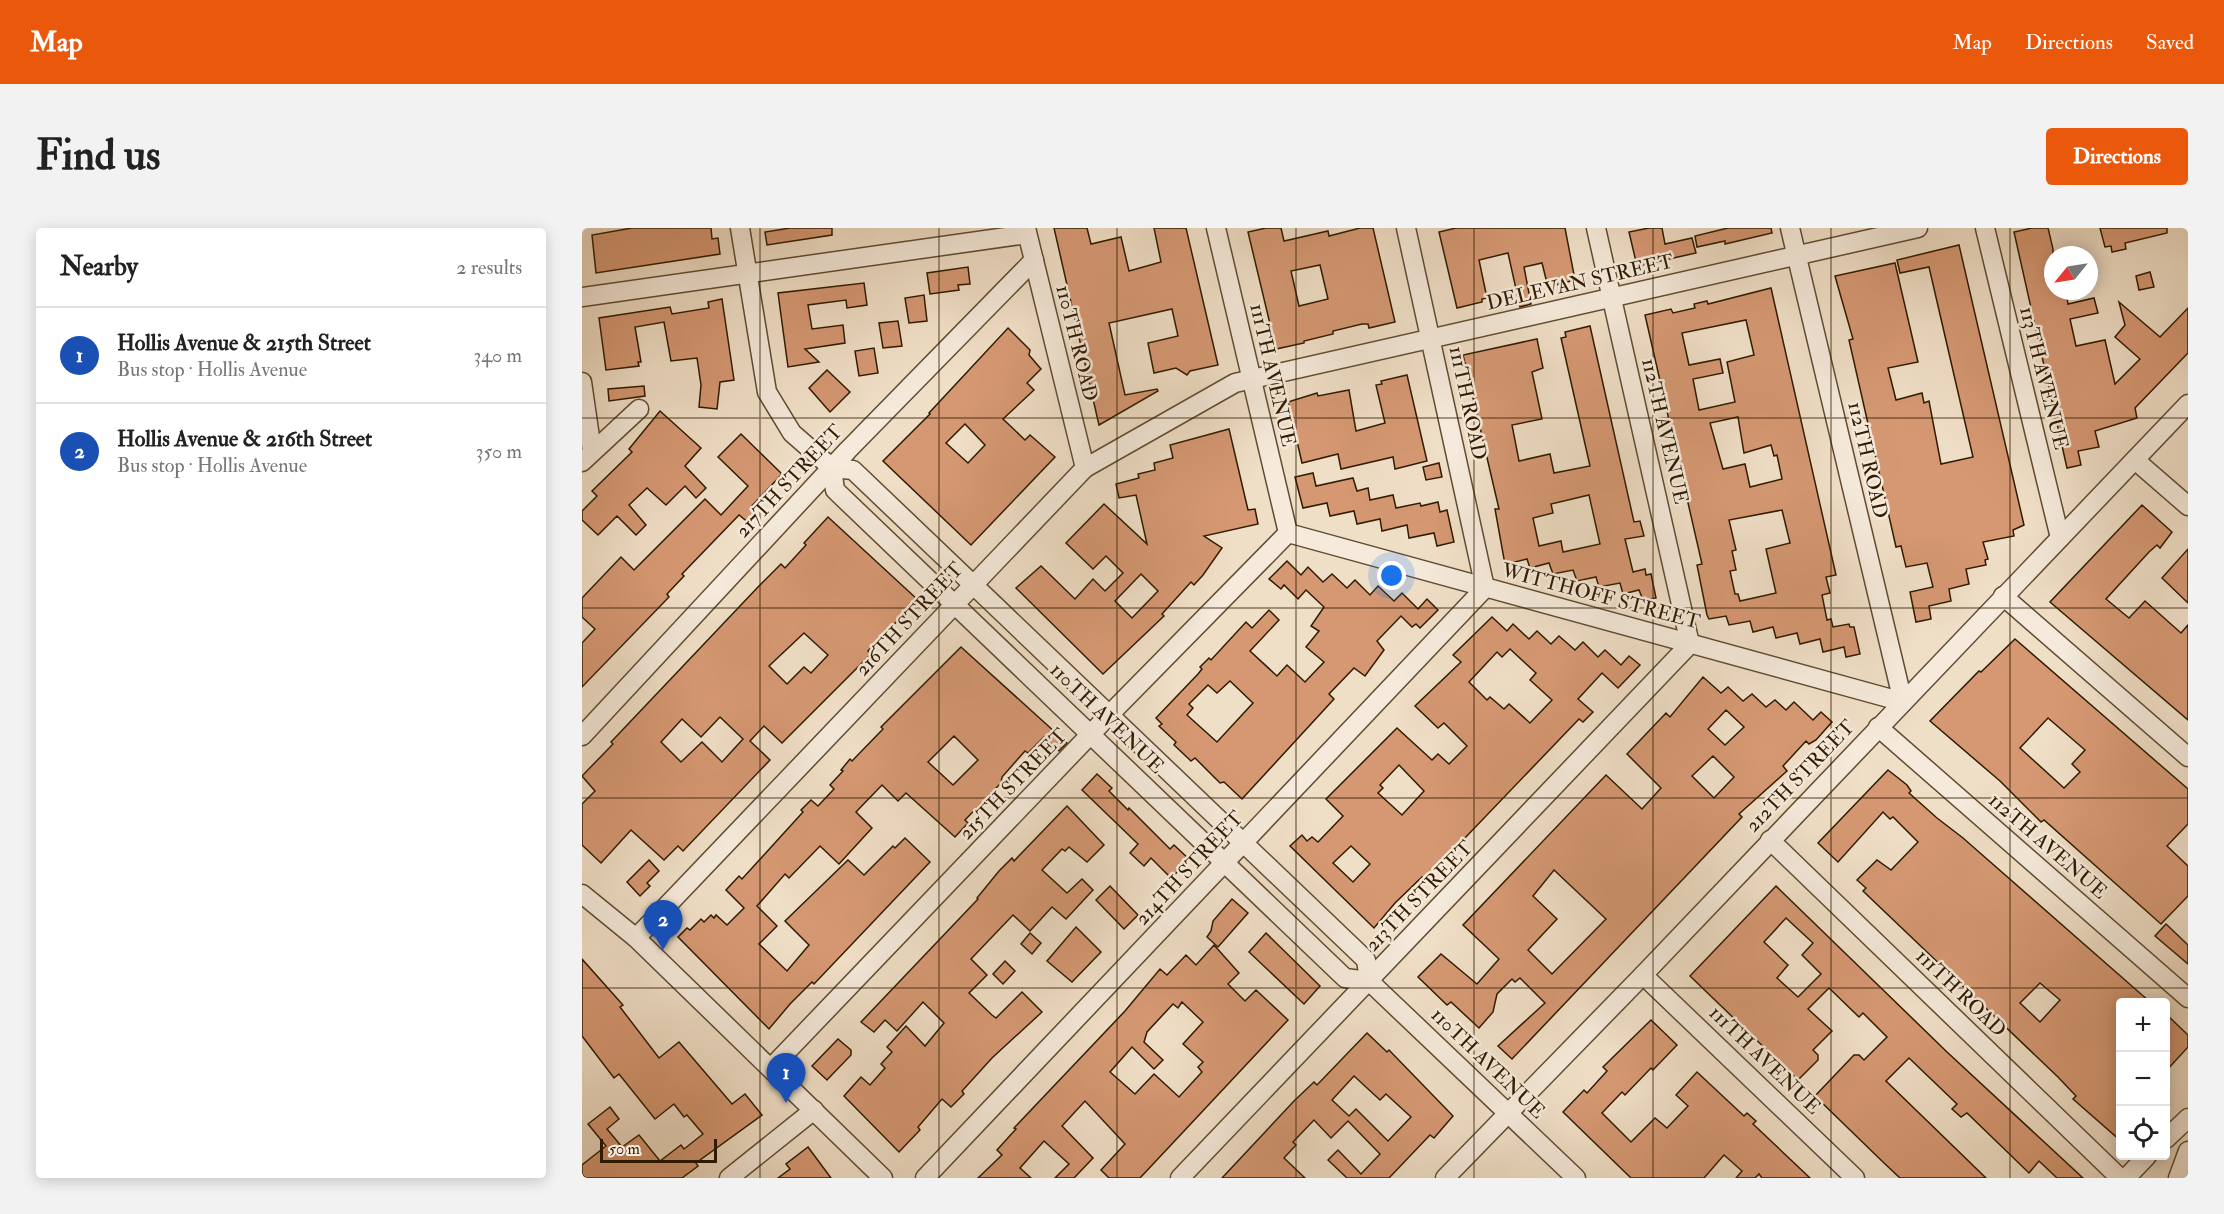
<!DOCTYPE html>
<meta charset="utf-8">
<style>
:root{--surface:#fff;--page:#f2f2f2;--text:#222;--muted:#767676;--line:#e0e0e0;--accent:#ea580c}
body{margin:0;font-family:"IM FELL Double Pica",serif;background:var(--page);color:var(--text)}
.controls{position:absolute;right:18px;bottom:18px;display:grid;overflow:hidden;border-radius:6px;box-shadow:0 3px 15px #0003}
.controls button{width:54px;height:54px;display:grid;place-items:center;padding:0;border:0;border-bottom:2px solid var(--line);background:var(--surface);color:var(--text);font:30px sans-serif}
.compass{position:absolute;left:1462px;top:18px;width:54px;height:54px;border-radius:50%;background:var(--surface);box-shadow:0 3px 15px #0003;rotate:240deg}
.scale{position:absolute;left:18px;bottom:15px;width:117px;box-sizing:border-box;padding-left:6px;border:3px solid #301b00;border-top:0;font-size:16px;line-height:21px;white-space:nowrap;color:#301b00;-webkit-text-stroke:4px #f5eadb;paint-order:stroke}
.you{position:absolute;left:810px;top:348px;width:21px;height:21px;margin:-15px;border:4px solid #fff;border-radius:50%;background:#1a73e8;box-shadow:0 0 0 9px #1a73e833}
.badge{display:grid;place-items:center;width:39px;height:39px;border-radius:50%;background:var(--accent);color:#fff;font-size:20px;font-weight:700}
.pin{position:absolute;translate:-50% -50px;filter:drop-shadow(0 2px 3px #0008)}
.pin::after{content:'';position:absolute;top:32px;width:21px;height:18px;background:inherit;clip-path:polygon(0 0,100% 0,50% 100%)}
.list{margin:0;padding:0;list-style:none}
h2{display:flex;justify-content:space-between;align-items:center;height:78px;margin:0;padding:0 24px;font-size:26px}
h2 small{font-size:20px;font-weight:400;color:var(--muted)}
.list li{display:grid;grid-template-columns:39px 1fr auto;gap:18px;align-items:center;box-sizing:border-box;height:96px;padding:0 24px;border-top:2px solid var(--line)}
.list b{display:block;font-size:22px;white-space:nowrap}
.list p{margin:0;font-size:20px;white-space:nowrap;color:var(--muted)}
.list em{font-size:20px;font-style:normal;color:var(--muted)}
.icon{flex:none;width:33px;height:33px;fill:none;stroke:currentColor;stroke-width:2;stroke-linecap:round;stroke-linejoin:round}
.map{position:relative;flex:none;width:1606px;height:950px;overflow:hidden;border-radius:6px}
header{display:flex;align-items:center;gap:36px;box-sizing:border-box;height:84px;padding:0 30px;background:var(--accent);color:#fff}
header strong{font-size:28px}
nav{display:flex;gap:33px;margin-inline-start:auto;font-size:21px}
.intro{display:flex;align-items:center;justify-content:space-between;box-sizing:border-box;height:144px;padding:0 36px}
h1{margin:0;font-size:42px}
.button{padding:15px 27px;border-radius:6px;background:var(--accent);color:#fff;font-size:21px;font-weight:700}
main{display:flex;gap:36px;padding:0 36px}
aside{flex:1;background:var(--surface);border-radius:6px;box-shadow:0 3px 15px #0003}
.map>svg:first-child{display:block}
.building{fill:#d59873;stroke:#301b00;stroke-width:1.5;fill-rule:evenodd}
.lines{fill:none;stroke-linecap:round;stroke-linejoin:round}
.street-casing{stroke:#604c32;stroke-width:21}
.street{stroke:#f5eadb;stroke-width:18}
.grid{fill:none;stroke:#301b00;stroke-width:1.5;stroke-opacity:0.55}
.labels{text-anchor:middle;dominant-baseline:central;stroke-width:5;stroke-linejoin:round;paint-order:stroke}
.street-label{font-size:20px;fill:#301b00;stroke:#f5eadb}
</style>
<header>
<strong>Map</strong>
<nav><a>Map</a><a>Directions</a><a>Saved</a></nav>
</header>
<div class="intro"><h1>Find us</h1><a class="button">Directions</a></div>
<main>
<aside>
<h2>Nearby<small>2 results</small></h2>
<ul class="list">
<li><span class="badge" style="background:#1a4fb4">1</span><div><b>Hollis Avenue &amp; 215th Street</b><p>Bus stop · Hollis Avenue</p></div><em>340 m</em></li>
<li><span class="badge" style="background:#1a4fb4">2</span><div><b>Hollis Avenue &amp; 216th Street</b><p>Bus stop · Hollis Avenue</p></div><em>350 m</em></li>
</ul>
</aside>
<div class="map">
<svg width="1606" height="950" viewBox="0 0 1606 950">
<rect width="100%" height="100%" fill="#f0dfc7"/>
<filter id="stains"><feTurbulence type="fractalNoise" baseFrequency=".00333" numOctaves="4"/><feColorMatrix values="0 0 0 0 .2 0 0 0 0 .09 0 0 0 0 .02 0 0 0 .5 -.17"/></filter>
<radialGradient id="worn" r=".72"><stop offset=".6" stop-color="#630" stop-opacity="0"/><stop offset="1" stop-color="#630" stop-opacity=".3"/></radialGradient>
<g class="building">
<polygon points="50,0 129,0 130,11 136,10 138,26 14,45 10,7"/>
<polygon points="208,0 250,0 250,7 185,17 183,4"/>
<polygon points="472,0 505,0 509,16 539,9 547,43 579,34 572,0 604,0 636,137 608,143 605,147 594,140 572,145 566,115 596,108 590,81 527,95 543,167 575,161 576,163 517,197"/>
<path d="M684,0h15l3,13 44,-10 1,5 31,-8h13l22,94 -26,6 -1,-4h-6l-29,7v3l-29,7v2l-28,6 -28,-117zM738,37l8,34 -29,7 -8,-35z"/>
<polygon points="874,0 983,0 993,52 966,59 960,35 942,39 949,76 938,79 926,25 897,32 905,70 900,71 900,74 875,80 857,4"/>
<polygon points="1067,0 1080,0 1083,16 1110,10 1114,25 1055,38 1047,4"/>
<polygon points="1146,0 1189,0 1190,5 1143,16 1143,13 1115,19 1113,8"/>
<polygon points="1450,0 1466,0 1471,21 1471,63 1484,63 1486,76 1512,70 1516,85 1488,91 1494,118 1523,112 1533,156 1558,131 1533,109 1543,97 1537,74 1578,109 1606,80 1606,125 1553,180 1555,190 1513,203 1517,219 1496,223 1499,237 1485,240 1432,4"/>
<polygon points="1518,0 1585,0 1585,5 1543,15 1544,21 1530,24 1529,18 1523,19"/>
<polygon points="1377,17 1442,297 1431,302 1432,308 1401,314 1406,331 1403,332 1404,337 1384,341 1387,356 1367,361 1369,373 1347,378 1349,391 1334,394 1328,364 1351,359 1345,335 1324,339 1319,318 1314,319 1267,112 1271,111 1253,48 1313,35 1336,134 1306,140 1314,172 1340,165 1342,175 1347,173 1359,236 1391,229 1347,39 1318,45 1315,32"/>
<polygon points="386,39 388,56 376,57 377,62 348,66 345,45"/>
<polygon points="1568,44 1572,59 1557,62 1554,48"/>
<polygon points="282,55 285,77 265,80 264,72 226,77 230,101 261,97 263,115 223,121 237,134 206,139 196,65"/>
<path d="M1189,60l65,287 -10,2 4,16 -8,2 5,25 4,-1 2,8 16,-3 1,3h4l6,27 -14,3 -2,-10 -21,5 -3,-13 -20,5 -3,-11 -21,5 -3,-11 -20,5 -3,-11 -21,4 -3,-9 -17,3 -2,-4 -10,-50 5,-1 -57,-249 26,-6 2,4 22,-5 -1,-4 13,-3 1,3zM1164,92l8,35 -27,7 8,40 -36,8 -6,-31 30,-6 -3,-14 -31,6 -7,-32zM1156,189l6,36 27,-8 3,11 3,-1 5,24 -32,8 -5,-23 -22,5 -13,-46zM1200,282l8,33 -24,6 10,44 -36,8 -2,-7h-3l-5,-23 6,-1 -4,-19 4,-1 -7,-30z"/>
<polygon points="342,67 345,93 327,95 323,70"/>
<polygon points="140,71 152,152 138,154 135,181 117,179 119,157 115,130 89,133 82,94 53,99 59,134 56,134 57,138 24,142 17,90 88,79 90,86 127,80 126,74"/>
<polygon points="316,93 320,118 301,120 297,95"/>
<path d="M1008,98l44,196 6,-1 4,15 -19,3 8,33 12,-3 1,6 5,-1 5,24 -13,2 -4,-10 -16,4 -3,-11 -21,4 -3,-10 -19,4 -4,-11 -20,4 -4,-11 -19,5 -3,-9 -20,5 -3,-5 -9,-50h4l-36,-154 74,-16 6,29 -11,4 10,47 -30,6 7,36 31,-7 4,19 36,-7 -29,-128 5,-1 -1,-5zM1007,267l11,49 -37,8 -2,-11 -22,5 -6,-28 20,-5 -2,-9z"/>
<path d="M426,100l22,22 -1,5 12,14 -14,14 7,7 -31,29 22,21 5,-5 25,22 -84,88 -88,-84 47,-47 -1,-1zM383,196l20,21 -17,18 -22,-20z"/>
<polygon points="292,120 296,145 277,148 273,123"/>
<polygon points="245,142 268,164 248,184 227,160"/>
<polygon points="825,147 845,233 813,241 811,229 759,241 756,226 720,235 706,174 735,165 736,168 767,162 774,203 803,195 794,157 800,156 799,153"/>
<polygon points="62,158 63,168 27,173 26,161"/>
<polygon points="78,183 119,220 103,238 124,260 114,270 103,258 84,277 65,260 47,277 64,297 54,307 35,288 16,307 0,292 0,283 15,268 10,263 50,224 47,221"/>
<path d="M647,201l19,81 7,-1 3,15 -54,12 18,12 -19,27 -9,10 -3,-3 -29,32 2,2 -61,58 -87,-86 25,-22 34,33 18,-20 12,12 18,-18 -17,-17 -13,13 -27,-26 38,-39 43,40 -11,-49 -17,3 -3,-14 23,-6 -1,-4 17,-4 -1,-7 19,-5 -3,-13zM559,346l17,17 -26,27 -17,-17z"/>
<polygon points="159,206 200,246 168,280 175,286 167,295 157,287 100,346 102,348 85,366 87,369 0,459 0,415 13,401 0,389 0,370 39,329 52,342 123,271 139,287 166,258 136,229"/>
<polygon points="857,235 860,249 844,252 841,239"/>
<polygon points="731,245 734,258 771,250 775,263 786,260 788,272 811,267 814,280 838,275 839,278 856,274 858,284 865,282 872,314 855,318 852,305 827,310 825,297 800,303 798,291 775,296 772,283 748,288 745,275 721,280 713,249"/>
<polygon points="1560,277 1590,304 1578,320 1575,317 1567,324 1524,371 1547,390 1563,373 1599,405 1606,397 1606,492 1468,374"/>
<path d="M246,289l90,83 -50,51 3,3 -89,89 -18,-17 -14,15 20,19 -87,91 -5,-5 -14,14 -33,-30 -30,33 -19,-18v-41l13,-13 -13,-15 31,-32 -2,-2 147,-155 23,-23 4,4 21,-23 -2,-2zM222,405l24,22 -17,18 -7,-6 -17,17 -18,-18zM138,489l23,22 -21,23 -20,-20 -21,20 -20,-20 21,-23 19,18z"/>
<polygon points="1606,321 1606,375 1580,350"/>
<path d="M705,333l14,14 7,-8 15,15 9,-8 15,14 8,-8 15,15 8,-9 16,15 8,-8 16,16 9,-10 11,11 -18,18 -4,-4 -4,3 -11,-11 -24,25 7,9 -19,26 -11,-8 -25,26 5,5 -92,100 -18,-17 -4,1 -25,-25 -4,3 -17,-16 2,-3 -17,-16 3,-2 -6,-6 42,-44 4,-5 -2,-2 9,-9 2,2 35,-38 6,6 17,-18 10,10 -29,31 27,25 10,-11 18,17 19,-20 -18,-15 13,-16 -8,-5 13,-19 -18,-17 -8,9 -14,-14 -3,4 -12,-10zM648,453l23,22 -36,39 -30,-27 6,-7 -4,-4 19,-19 9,8z"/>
<path d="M910,389l15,14 6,-7 16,15 8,-8 14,13 8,-8 16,14 8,-8 15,15 7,-7 16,15 8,-9 11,9 -22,23 -16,-15 -24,26 15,13 -10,10 -4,-3 -139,145 -15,15 -3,-2 -27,26 -21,25 -84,-82 12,-11 5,6 5,-4 6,5 25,-26 -17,-17 71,-71 35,32 6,-6 11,10 18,-18 -23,-23 -6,5 -23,-22 46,-44 -8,-7zM928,421l26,24 -6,7 22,20 -22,23 -21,-19 -5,5 -14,-12 -3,3 -18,-18 28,-30 5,5zM817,537l25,26 -22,24 -24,-22 5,-5 -3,-3zM769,618l19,18 -17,18 -20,-19z"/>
<path d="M1433,411l173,150v35l-21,22 21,20v30l-27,28 -117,-104 -3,2 -41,-41 -70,-60 49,-50 2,1zM1466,490l37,32 -13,14 8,8 -16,16 -44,-40z"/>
<path d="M379,419l106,96 -8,8 -15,-14 -16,16 -3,-2 -23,26 -1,6 -36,37 3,3 -13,14 -49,-44 -8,8 -16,-16 -26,27 16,16 -33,36 -19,-18 -31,32 -4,-4 -28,32 20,20 -18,18 28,27 22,-26 -24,-24 63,-61 16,15 29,-29 2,2 10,-10 25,24 -116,122 -2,-2 -22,22 -21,25 -91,-92 9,-9 3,2 11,-11 3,3 7,-7 3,3 2,-3 11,10 17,-17 -18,-18 13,-14 3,3 61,-67 -2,-2 10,-10 7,6 16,-17 -4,-4 13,-14 -2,-1 9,-11 2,2 31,-32 -2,-2zM372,508l24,24 -25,25 -25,-23z"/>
<path d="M1121,449l18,16 7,-6 15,14 9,-7 14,13 9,-7 11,10 8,-8 19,18 8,-8 11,10 -16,18 -7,4 -3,-3 -23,25 4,5 -48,43 3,3 -230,242 -14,-13 47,-43 -25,-25 -5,4 -3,-3 -15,15 -4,18 -14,16 -28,-26 -4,3 -29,-28 23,-23 36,30 22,-25 -36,-34 143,-150 36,34 19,-21 -34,-34 39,-41 4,4zM1144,482l18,17 -19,18 -17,-16zM1131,528l21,21 -20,21 -22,-22zM972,642l52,49 -54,55 -24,-24 29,-31 -24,-23z"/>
<path d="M1306,542l19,15 4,6 -2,2 28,25 26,20 187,164h-29v139l-48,-42 3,-3 -18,-19 -195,-186 3,-3 -9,-8 20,-20 14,10 27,-28 -25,-25 -3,2 -7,-7 -45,50 -20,-19zM1458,755l20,17 -20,22 -20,-19z"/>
<polygon points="515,546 530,560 527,563 546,582 547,580 588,621 592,617 608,632 589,650 569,630 562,638 548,625 556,616 500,562"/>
<polygon points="485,578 522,617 505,634 487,619 483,623 480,621 460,642 485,665 500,651 511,662 484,691 470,679 448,703 431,687 389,731 405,747 387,765 410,787 414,790 440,764 460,784 410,830 380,863 382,866 369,879 360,871 336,899 338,902 317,924 262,868 279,849 288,857 303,840 299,836 310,824 305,819 324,798 343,818 362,795 341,774 315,803 303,792 292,804 279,794 396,671 395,670 417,643 430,630 432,633"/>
<polygon points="67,632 77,643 65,655 68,658 58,668 45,654"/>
<polygon points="528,658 556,687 542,701 514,672"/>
<path d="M1194,658l171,166 136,126h-26l-18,-17 -10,12 -62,-60 -6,4 -9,-8 5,-5 -48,-46 -23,23 100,97h-86l-17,-16 -68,-66 39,-41h5l5,5 23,-23 -24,-24 -4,4 -30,-29 -21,21 24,22 -19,19 5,5v5l-20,20 -108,-104zM1204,690l27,25 -11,12 19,19 -23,23 -21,-19 11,-13 -24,-23z"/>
<polygon points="650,671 666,685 636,719 625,709 629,703 631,693"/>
<polygon points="1584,696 1606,717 1606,736 1573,708"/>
<polygon points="494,699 519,724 490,754 465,733"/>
<polygon points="448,705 459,715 450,726 439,716"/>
<polygon points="684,705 738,758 722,776 667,724"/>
<path d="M632,717l25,28 -11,11 17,17 11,-11 32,30 -148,158h-31l-8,-8 24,-26 -40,-43 -23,25 31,32 -19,20h-19l14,-14 -25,-23 -24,27 11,10h-53l24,-23 -5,-5 19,-21 -2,-1 111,-117 35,-42 7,6 19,-20 10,10zM600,774l21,20 -20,22 20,18 -5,5 4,5 -23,25 -25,-23 -19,20 -25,-22 22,-25 22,22 9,-9 -19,-18 3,-10 26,-28 5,4z"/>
<polygon points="0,731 41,777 38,779 77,830 97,814 150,876 163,866 180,887 114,935 116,938 100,950 3,950 0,946 0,937 24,918 6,896 28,879 37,891 25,901 40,919 57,907 78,933 99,917 102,921 121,906 105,887 102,889 92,876 73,891 37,846 32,850 0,808"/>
<polygon points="423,733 433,743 421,756 411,746"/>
<polygon points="1584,786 1606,807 1606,819 1584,843"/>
<polygon points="1069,792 1095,817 1071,842 1069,840 1043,867 1040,864 1020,885 1049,914 1073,890 1085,900 1106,878 1094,867 1115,844 1162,888 1165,885 1174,893 1171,896 1228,950 1180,950 1177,946 1173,950 1154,950 1160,943 1142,927 1122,950 1049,950 981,884 1002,862 1005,865 1025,843 1021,839"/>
<path d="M785,805l20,19 2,-2 64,66 -19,22 -4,-3 -41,43h-42l-19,-18 10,-10 23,24 19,-20 -32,-33 -17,17 -17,-18 -21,22 3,3 -12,13 21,20h-83l72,-77 20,-19 3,3zM772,848l26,24 6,-6 25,23 -23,24 -32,-32 -7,7 -17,-16z"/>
<polygon points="256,811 269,822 269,827 245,852 230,838"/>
<polygon points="226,919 249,950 196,950 208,941 204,936"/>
</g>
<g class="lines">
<g class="street-casing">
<g id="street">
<polyline points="158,0 185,164 210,205 250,240 271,242 784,732 787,753 994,950"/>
<polyline points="444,0 503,240"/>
<polyline points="634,0 706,305"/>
<polyline points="1403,0 1478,310"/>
<polyline points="0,69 445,6"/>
<polyline points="0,154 10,223"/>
<polyline points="1553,232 1606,278"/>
<polyline points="0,234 57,181"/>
<polyline points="250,240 253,262 763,750 787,753"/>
<polyline points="706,305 1321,474 1208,0"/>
<polyline points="1421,368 1606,529"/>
<polyline points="1296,499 1606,770"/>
<polyline points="0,508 266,222 452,32"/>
<polyline points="1188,612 1538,950"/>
<polyline points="0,666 54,710 301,950"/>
<polyline points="54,710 503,240 653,155 1336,0"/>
<polyline points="1061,747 1273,950"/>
<polyline points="189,840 527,487 706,305"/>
<polyline points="1584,911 1606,890"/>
<polyline points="147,950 232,882"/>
<polyline points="343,950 903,360 824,0"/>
<polyline points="598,950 1108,416 1014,0"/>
<polyline points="863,950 1061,747 1606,176"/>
<polyline points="1544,950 1565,928"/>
<polyline points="1596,950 1606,923"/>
</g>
</g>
<use href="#street" class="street"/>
</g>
<path class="grid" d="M178,0v950M357,0v950M535,0v950M714,0v950M892,0v950M1071,0v950M1249,0v950M1428,0v950M0,190h1606M0,380h1606M0,570h1606M0,760h1606"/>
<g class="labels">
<g class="street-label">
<text transform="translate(998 54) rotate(-13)">DELEVAN STREET</text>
<text transform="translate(495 115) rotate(76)">110TH ROAD</text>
<text transform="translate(691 147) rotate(77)">111TH AVENUE</text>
<text transform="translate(1462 150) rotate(76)">113TH AVENUE</text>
<text transform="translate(886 175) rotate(78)">111TH ROAD</text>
<text transform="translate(1083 203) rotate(77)">112TH AVENUE</text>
<text transform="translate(1286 232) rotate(77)">112TH ROAD</text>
<text transform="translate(207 253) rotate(-47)">217TH STREET</text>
<text transform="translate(1019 368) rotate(15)">WITTHOFF STREET</text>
<text transform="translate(327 391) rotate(-47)">216TH STREET</text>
<text transform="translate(525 490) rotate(44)">110TH AVENUE</text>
<text transform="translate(1218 548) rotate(-46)">212TH STREET</text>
<text transform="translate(431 556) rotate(-46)">215TH STREET</text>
<text transform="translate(1466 618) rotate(41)">112TH AVENUE</text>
<text transform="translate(607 640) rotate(-47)">214TH STREET</text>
<text transform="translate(837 668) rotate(-46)">213TH STREET</text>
<text transform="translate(1379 765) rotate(44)">111TH ROAD</text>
<text transform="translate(1183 832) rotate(44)">111TH AVENUE</text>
<text transform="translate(906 835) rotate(44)">110TH AVENUE</text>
</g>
</g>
<rect width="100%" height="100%" filter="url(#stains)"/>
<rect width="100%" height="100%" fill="url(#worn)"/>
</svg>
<div class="controls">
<button>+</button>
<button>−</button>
<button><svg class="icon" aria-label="locate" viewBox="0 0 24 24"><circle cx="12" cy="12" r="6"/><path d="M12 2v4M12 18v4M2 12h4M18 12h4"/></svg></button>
</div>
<svg class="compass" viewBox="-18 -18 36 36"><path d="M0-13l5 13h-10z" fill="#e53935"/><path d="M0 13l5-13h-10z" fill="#767676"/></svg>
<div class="scale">50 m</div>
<div class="you"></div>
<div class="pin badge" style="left:204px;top:875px;background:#1a4fb4">1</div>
<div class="pin badge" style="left:81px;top:722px;background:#1a4fb4">2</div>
</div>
</main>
